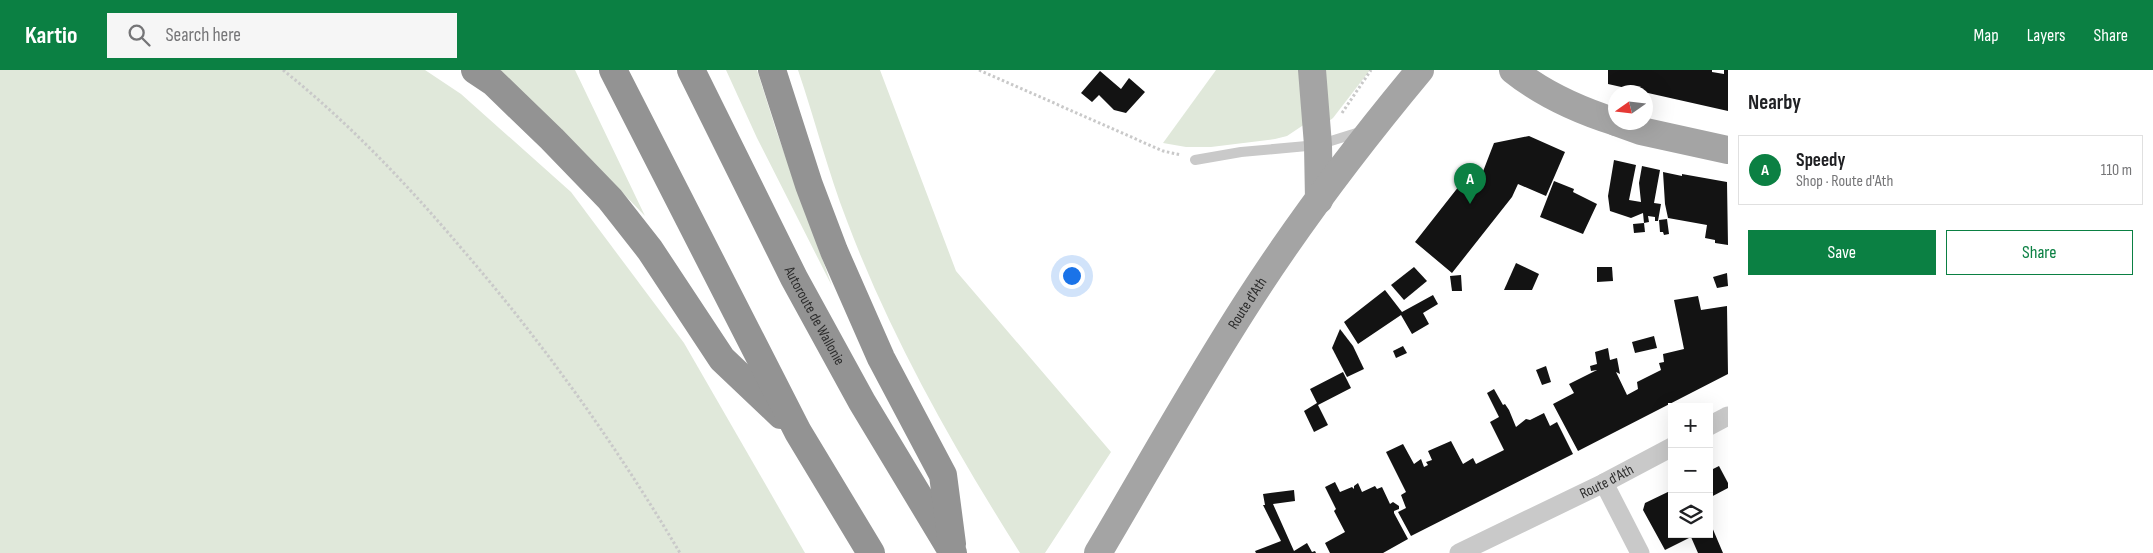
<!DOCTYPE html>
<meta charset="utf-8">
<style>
:root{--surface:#fff;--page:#f6f6f6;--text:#202124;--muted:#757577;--line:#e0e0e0;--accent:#0b8043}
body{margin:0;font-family:"Sofia Sans Condensed",sans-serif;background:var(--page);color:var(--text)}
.controls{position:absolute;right:15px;bottom:15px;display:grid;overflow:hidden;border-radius:0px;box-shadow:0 5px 20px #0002}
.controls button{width:45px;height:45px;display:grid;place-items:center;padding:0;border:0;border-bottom:1px solid var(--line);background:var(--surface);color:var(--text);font:25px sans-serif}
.compass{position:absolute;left:1608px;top:15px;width:45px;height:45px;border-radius:50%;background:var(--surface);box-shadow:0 5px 20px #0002;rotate:256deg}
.you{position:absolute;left:1071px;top:205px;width:18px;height:18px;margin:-12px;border:4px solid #fff;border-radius:50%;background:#1a73e8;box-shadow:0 0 0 8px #1a73e833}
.badge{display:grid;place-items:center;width:32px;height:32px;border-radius:50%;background:var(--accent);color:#fff;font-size:16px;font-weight:700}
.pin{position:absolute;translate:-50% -41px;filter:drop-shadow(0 1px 2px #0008)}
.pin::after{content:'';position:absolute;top:26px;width:18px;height:15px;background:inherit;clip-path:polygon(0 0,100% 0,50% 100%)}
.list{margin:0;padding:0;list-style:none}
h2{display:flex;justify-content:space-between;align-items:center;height:65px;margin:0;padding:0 20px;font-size:21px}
h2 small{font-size:16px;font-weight:400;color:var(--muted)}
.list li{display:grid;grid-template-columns:32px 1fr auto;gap:15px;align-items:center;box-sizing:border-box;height:70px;margin:0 10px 10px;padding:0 10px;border:1px solid var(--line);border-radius:0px}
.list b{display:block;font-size:19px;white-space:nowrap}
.list p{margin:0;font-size:16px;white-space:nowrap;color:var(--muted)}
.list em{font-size:16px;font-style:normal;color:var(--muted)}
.actions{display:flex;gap:10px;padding:15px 20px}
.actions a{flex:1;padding:11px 0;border:1px solid var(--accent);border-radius:0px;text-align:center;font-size:18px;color:var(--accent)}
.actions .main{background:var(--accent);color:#fff}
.icon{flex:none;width:28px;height:28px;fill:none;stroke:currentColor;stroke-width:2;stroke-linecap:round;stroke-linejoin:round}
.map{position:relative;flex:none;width:1728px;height:483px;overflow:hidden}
header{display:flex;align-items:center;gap:30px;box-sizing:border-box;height:70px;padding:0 25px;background:var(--accent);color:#fff}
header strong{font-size:24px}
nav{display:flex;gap:28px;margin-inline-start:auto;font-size:18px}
.search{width:350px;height:45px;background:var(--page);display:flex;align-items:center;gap:12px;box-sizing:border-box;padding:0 18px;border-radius:0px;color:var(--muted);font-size:19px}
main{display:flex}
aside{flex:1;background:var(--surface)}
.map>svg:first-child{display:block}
.green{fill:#e0e8da}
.building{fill:#131313}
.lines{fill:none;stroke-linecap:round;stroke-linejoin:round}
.path{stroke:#c9c9c9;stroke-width:3;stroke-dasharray:2.5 2.5;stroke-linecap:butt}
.lane{stroke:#c9c9c9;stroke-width:10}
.street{stroke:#c9c9c9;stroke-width:19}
.primary{stroke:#a4a4a4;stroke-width:28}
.highway{stroke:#939393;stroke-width:28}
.labels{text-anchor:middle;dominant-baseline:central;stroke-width:5;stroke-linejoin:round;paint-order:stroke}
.street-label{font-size:15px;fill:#2c2c2c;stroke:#fff}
</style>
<header>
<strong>Kartio</strong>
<div class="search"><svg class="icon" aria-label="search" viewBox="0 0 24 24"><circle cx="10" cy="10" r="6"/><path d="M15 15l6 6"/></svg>Search here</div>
<nav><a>Map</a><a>Layers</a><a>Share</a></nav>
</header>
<main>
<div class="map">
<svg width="1728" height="483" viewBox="0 0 1728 483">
<rect width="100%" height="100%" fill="#fff"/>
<g class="green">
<polygon points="0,0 425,0 461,24 571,122 684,273 805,483 0,483"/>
<path d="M492,0h83l70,146c-49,-51 -97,-103 -153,-146z"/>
<polygon points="726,0 757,0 776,60 832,216 757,68"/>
<path d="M798,0h82l76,201 155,181 -66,101h-25c-66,-105 -129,-215 -173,-332 -19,-49 -32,-101 -49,-151z"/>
<polygon points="1216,0 1304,0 1305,54 1287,66 1275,69 1211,77 1186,77 1163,73"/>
<polygon points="1322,0 1370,0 1333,48 1325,54"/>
</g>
<g class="building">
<polygon points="1608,0 1712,0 1712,2 1724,4 1724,0 1728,0 1728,41 1608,14"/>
<polygon points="1100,1 1121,19 1129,8 1145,22 1126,43 1114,40 1099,25 1092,32 1081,23"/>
<polygon points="1529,66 1565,82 1546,126 1518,114 1512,127 1452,203 1415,172 1474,97 1482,104 1494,73"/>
<polygon points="1614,90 1636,95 1629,130 1641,132 1639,113 1642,96 1660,100 1654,133 1661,134 1658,151 1655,151 1655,147 1648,146 1649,152 1644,153 1643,143 1631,148 1610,141 1608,126"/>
<polygon points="1663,102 1682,106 1682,104 1727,112 1728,175 1715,173 1715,170 1705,168 1707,155 1668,148 1665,134"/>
<polygon points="1554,111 1574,119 1573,122 1597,134 1583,164 1540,147"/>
<polygon points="1667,149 1669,164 1664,165 1663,162 1660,162 1659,150"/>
<polygon points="1644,153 1645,162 1634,163 1633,154"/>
<polygon points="1516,193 1539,204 1532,220 1504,220"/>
<polygon points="1414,197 1427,211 1404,230 1391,215"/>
<polygon points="1597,197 1612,197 1613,211 1597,212"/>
<polygon points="1727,203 1728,216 1717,218 1713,207"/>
<polygon points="1461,205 1462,221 1452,221 1450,206"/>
<polygon points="1385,220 1402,242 1433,225 1438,234 1423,243 1429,254 1412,264 1401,245 1358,274 1344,252"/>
<polygon points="1698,226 1701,240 1727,236 1728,304 1578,381 1553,334 1574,323 1569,314 1597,300 1591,301 1590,296 1597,294 1595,282 1608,278 1610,290 1617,288 1620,304 1616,302 1627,325 1638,319 1637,312 1661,300 1659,293 1664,292 1663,284 1684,279 1674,230"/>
<polygon points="1340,259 1353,276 1364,299 1347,307 1332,278"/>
<polygon points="1654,266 1657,278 1635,283 1632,272"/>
<polygon points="1403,276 1407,283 1396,288 1393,281"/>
<polygon points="1546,296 1551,312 1542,315 1536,300"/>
<polygon points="1343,302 1351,318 1318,335 1328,355 1314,362 1304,341 1317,333 1310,319"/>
<polygon points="1494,319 1503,335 1505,334 1509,340 1516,357 1526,349 1530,350 1544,343 1550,356 1557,352 1573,384 1411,466 1398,442 1406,438 1401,425 1406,422 1386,382 1403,374 1414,394 1421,389 1424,397 1428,395 1426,392 1432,390 1428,381 1451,371 1463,394 1473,388 1476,394 1504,380 1490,352 1499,347 1487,323"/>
<polygon points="1719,396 1728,413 1728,418 1709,428 1709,401"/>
<polygon points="1335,412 1340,422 1352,417 1354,419 1354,416 1358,413 1362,422 1375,416 1377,419 1382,417 1390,434 1393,432 1399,436 1399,439 1394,441 1394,443 1408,469 1383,483 1330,483 1325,473 1345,462 1334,441 1336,439 1325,417"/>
<polygon points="1294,420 1295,431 1273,434 1294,481 1307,473 1312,482 1315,481 1316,483 1256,483 1255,481 1281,471 1263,435 1265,435 1263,424"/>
<polygon points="1672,420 1672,464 1709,464 1709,450 1723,483 1698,483 1691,467 1665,480 1643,440 1645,433"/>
</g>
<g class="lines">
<g class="path">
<path d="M283,0c66,53 124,114 179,179 82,95 154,196 218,304"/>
<polyline points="979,0 1163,81 1181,85"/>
<polyline points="1342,43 1371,0"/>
</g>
<polyline class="lane" points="1195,90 1241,82 1318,75 1363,61"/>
<g class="street">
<polyline points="1709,356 1728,346"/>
<polyline points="1604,413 1640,483"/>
<path id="s1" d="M1459,483l145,-70 68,-36"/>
</g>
<g class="primary">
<polyline points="1312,0 1318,75 1319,130"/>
<path d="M1513,0c31,25 65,40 103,52"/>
<polyline points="1616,52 1641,61 1728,80"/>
<path id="s2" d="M1098,483c51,-86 99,-173 153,-256 51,-79 109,-155 169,-227"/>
</g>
<g class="highway">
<polyline points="475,0 493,12 552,69 610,129 650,180 722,289 781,345"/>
<polyline points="613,0 798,362 871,483"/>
<path id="s3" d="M691,0l103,208 68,124 91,151"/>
<polyline points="772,0 809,115 834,181 881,288 943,405 952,474"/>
</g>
</g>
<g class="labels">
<g class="street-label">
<text stroke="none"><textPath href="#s2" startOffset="291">Route d'Ath</textPath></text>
<text stroke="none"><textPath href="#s3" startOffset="275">Autoroute de Wallonie</textPath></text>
<text stroke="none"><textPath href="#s1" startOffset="164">Route d'Ath</textPath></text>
</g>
</g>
</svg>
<div class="controls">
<button>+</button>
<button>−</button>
<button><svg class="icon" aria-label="layers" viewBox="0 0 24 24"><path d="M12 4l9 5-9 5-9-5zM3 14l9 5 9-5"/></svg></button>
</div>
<svg class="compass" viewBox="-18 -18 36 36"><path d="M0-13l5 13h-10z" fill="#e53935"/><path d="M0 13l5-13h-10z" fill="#757577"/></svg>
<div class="you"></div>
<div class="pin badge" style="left:1470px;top:134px">A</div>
</div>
<aside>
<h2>Nearby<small></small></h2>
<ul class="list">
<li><span class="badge">A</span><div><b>Speedy</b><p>Shop · Route d'Ath</p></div><em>110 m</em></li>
</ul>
<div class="actions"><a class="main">Save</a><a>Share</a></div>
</aside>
</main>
